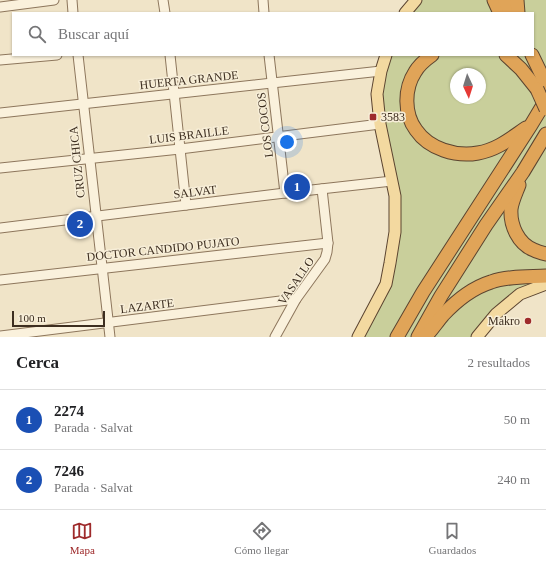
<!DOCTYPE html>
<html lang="es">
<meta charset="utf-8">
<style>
:root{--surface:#fff;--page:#f2f2f2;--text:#202124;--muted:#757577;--line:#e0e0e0;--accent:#9e2a2b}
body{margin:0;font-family:Georgia,serif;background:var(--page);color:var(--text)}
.compass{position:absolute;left:450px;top:68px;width:36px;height:36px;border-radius:50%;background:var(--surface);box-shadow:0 1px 3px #0004;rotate:176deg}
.scale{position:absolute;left:12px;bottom:10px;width:93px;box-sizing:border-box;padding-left:4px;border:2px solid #3d2e20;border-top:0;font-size:11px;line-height:14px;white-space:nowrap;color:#3d2e20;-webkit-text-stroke:3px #f7eed8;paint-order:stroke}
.you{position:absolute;left:287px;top:142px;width:14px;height:14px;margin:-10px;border:3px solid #fff;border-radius:50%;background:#1a73e8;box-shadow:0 0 0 6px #1a73e833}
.badge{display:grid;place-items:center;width:26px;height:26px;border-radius:50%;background:var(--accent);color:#fff;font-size:13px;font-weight:700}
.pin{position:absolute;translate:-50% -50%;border:2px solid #fff;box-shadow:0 1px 4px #0006}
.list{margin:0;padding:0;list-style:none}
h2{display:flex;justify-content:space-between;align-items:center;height:52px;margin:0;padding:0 16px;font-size:17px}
h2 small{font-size:13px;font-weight:400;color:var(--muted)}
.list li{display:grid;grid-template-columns:26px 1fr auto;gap:12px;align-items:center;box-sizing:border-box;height:60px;padding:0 16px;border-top:1px solid var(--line)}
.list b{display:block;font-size:15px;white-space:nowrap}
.list p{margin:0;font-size:13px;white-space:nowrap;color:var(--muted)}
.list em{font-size:13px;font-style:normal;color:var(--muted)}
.icon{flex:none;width:22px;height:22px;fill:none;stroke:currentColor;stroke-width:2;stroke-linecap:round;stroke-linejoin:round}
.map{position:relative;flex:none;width:546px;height:337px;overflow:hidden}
.search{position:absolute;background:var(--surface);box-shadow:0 1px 3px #0004;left:12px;right:12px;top:12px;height:44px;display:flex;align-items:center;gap:10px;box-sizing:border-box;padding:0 14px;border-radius:0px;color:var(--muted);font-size:15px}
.sheet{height:172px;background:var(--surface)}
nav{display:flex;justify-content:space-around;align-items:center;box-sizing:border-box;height:56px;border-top:1px solid var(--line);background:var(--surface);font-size:11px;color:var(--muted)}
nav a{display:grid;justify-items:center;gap:2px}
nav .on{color:var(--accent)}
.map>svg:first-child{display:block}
.green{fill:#c9cf9b;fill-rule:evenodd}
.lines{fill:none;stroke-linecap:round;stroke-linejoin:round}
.minor-casing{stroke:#8d765c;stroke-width:11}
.major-casing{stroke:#5b4430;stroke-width:13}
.highway-casing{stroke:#5b4430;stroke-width:15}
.minor{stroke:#faf1dc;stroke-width:9}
.major{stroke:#f3d9a0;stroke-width:11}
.highway{stroke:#e0a458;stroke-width:13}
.highway-bridge-casing{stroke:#5b4430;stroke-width:15;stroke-linecap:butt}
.highway-bridge{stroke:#e0a458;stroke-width:13}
.poi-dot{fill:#9e2a2b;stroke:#f7eed8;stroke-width:1.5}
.labels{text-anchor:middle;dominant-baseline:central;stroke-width:3;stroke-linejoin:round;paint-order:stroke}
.street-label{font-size:12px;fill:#3d2e20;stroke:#f7eed8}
.poi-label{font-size:12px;fill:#3d2e20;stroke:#f7eed8;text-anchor:start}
</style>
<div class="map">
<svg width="546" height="337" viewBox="0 0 546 337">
<rect width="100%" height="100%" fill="#f0e4c8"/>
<path class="green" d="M416,0h130v284l-26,10 -43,43h-118l27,-53 9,-52 -15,-108 6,-69h147v-42h-128zM456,74h24v24h-24z"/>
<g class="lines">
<g class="minor-casing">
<g id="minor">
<polyline points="72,0 73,13"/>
<polyline points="163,0 165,13"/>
<polyline points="263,0 264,13"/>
<polyline points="0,7 54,0"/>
<polyline points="78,55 110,337"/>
<polyline points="170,55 186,205"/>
<polyline points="269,55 285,193"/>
<polyline points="0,60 57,55"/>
<polyline points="0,113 381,71"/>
<polyline points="0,168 180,149 380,124"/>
<polyline points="0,228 285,193 392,181"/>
<polyline points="0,280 328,243"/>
<polyline points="0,336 296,299"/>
<polyline points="275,337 296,299 325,259 327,252 328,243 322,189"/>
</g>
</g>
<g class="major-casing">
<g id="major">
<polyline points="405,13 416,0"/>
<polyline points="358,337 386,284 390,263 395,232 395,196 380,124 377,94 381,71 386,55"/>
<polyline points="477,337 496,314 520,294 546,284"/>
</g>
</g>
<g class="highway-casing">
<g id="highway">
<polyline points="494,0 500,13"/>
<polyline points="505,0 511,13"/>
<polyline points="517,0 518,13"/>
<path d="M432,55c-7,5 -13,10 -17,17 -11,17 -11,42 1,58 13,19 40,27 62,23 19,-3 33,-15 48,-25"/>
<polyline points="506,55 521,69 537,89"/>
<polyline points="532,55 546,84"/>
<path d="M519,185c-3,8 -7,16 -8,24 -1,16 7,35 23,41 4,2 8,3 12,4"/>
<polyline points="397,337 423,292 531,125 546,100"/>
<polyline points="418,337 441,296 486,225 523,172 546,134"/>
<path d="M425,337c7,-7 12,-15 18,-22 13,-14 29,-27 48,-33 17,-6 37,-5 55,-6"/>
</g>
</g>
<use href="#minor" class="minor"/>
<use href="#major" class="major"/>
<use href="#highway" class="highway"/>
<g class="highway-bridge-casing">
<polyline id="highway-bridge" points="537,89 546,109"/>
</g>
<use href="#highway-bridge" class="highway-bridge"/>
</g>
<g class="poi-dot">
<rect x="369" y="113" width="8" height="8" rx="2"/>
<circle cx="528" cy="321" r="4"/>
</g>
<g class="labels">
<g class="street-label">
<text transform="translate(189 80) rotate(-6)">HUERTA GRANDE</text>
<text transform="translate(265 125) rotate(-97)">LOS COCOS</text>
<text transform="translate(189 135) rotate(-7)">LUIS BRAILLE</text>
<text transform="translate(77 162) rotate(-96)">CRUZ CHICA</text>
<text transform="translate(195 192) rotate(-7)">SALVAT</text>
<text transform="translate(163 249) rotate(-6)">DOCTOR CANDIDO PUJATO</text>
<text transform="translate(296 281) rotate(-56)">VASALLO</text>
<text transform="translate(147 306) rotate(-7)">LAZARTE</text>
</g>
<g class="poi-label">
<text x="381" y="117">3583</text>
<text x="520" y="321" text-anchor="end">Makro</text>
</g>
</g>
</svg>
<svg class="compass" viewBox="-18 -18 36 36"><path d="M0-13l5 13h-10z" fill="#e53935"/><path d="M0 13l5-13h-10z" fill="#757577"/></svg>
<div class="scale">100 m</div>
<div class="you"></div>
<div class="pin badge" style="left:297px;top:187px;background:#1a4fb4">1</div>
<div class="pin badge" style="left:80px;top:224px;background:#1a4fb4">2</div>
<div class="search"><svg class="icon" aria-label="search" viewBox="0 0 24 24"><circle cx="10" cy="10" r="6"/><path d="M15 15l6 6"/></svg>Buscar aquí</div>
</div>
<section class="sheet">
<h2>Cerca<small>2 resultados</small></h2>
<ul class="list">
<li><span class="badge" style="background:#1a4fb4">1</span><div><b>2274</b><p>Parada · Salvat</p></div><em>50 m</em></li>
<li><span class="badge" style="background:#1a4fb4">2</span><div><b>7246</b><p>Parada · Salvat</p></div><em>240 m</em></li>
</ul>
</section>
<nav>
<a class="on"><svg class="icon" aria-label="map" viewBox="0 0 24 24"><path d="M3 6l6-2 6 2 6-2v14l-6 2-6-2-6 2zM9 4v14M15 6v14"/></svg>Mapa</a>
<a><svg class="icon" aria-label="directions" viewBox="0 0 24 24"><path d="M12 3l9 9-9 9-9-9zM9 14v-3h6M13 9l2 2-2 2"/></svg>Cómo llegar</a>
<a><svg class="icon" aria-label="saved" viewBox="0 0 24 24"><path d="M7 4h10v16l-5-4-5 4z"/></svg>Guardados</a>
</nav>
